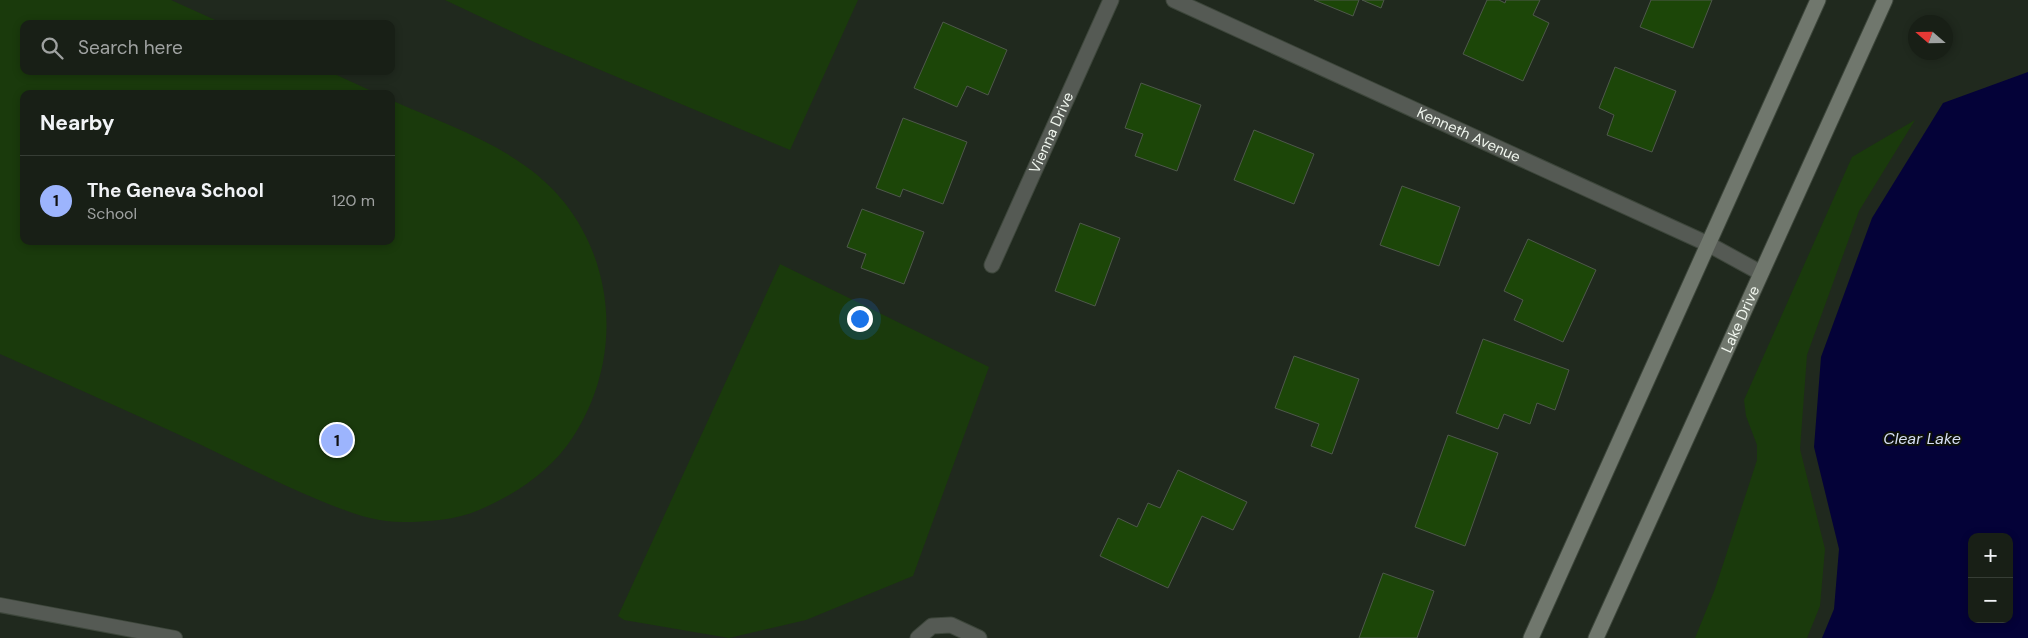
<!DOCTYPE html>
<meta charset="utf-8">
<style>
:root{--surface:#181f16;--page:#21271f;--text:#f1f3f6;--muted:#9fa2a1;--line:#363d35;--accent:#9cb4fd}
body{margin:0;font-family:"DM Sans",sans-serif;background:var(--page);color:var(--text)}
.controls{position:absolute;right:15px;bottom:15px;display:grid;overflow:hidden;border-radius:10px;box-shadow:0 2px 8px #0003}
.controls button{width:45px;height:45px;display:grid;place-items:center;padding:0;border:0;border-bottom:1px solid var(--line);background:var(--surface);color:var(--text);font:25px sans-serif}
.compass{position:absolute;left:1908px;top:15px;width:45px;height:45px;border-radius:50%;background:var(--surface);box-shadow:0 2px 8px #0003;rotate:290deg}
.you{position:absolute;left:859px;top:318px;width:18px;height:18px;margin:-12px;border:4px solid #fff;border-radius:50%;background:#1a73e8;box-shadow:0 0 0 8px #1a73e833}
.badge{display:grid;place-items:center;width:32px;height:32px;border-radius:50%;background:var(--accent);color:#111;font-size:16px;font-weight:700}
.pin{position:absolute;translate:-50% -50%;border:2px solid #fff;box-shadow:0 1px 5px #0006}
.list{margin:0;padding:0;list-style:none}
h2{display:flex;justify-content:space-between;align-items:center;height:65px;margin:0;padding:0 20px;font-size:21px}
h2 small{font-size:16px;font-weight:400;color:var(--muted)}
.list li{display:grid;grid-template-columns:32px 1fr auto;gap:15px;align-items:center;box-sizing:border-box;height:90px;padding:0 20px;border-top:1px solid var(--line)}
.list b{display:block;font-size:19px;white-space:nowrap}
.list p{margin:0;font-size:16px;white-space:nowrap;color:var(--muted)}
.list em{font-size:16px;font-style:normal;color:var(--muted)}
.icon{flex:none;width:28px;height:28px;fill:none;stroke:currentColor;stroke-width:2;stroke-linecap:round;stroke-linejoin:round}
.map{position:relative;flex:none;width:2028px;height:638px;overflow:hidden}
.search{position:absolute;background:var(--surface);box-shadow:0 2px 8px #0003;left:20px;top:20px;width:375px;height:55px;display:flex;align-items:center;gap:12px;box-sizing:border-box;padding:0 18px;border-radius:10px;color:var(--muted);font-size:19px}
.panel{position:absolute;background:var(--surface);box-shadow:0 2px 8px #0003;left:20px;top:90px;width:375px;height:155px;border-radius:10px}
.map>svg:first-child{display:block}
.green{fill:#1a3a0c}
.water{fill:#040238;fill-rule:evenodd}
.building{fill:#1c4608;stroke:#4e584b}
.lines{fill:none;stroke-linecap:round;stroke-linejoin:round}
.lane-casing{stroke:#3d463b;stroke-width:16}
.street-casing{stroke:#3d463b;stroke-width:17}
.secondary-casing{stroke:#3d463b;stroke-width:17}
.lane{stroke:#555a54;stroke-width:14}
.street{stroke:#555a54;stroke-width:15}
.secondary{stroke:#70776d;stroke-width:15}
.labels{text-anchor:middle;dominant-baseline:central;stroke-width:4;stroke-linejoin:round;paint-order:stroke}
.street-label{font-size:15px;fill:#f0f6ee;stroke:#0d100b}
.water-label{font-size:16px;font-style:italic;fill:#d6def4;stroke:#0d100b}
</style>
<div class="map">
<svg width="2028" height="638" viewBox="0 0 2028 638">
<rect width="100%" height="100%" fill="#20291e"/>
<g class="green">
<path d="M0,0h171l53,24h-200v47h304l50,23h-354v147h367v-141c60,27 131,49 173,102 54,68 56,163 9,235 -21,33 -58,58 -94,73 -23,10 -51,12 -76,12 -32,0 -60,-12 -89,-24 -40,-17 -79,-37 -119,-56 -65,-30 -130,-59 -195,-88z"/>
<polygon points="445,0 858,0 790,150 534,42"/>
<polygon points="1915,120 1859,211 1807,355 1800,449 1825,549 1820,606 1807,638 1695,638 1715,589 1757,460 1757,445 1746,416 1744,400 1852,157"/>
<polygon points="780,264 989,367 913,576 806,620 729,638 624,620 618,616"/>
</g>
<path class="water" d="M2028,72v566h-206l12,-29 5,-60 -25,-102 7,-90 51,-139 71,-115zM1972,537h37v82h-37z"/>
<g class="building">
<polygon points="1314,0 1359,0 1353,16"/>
<polygon points="1362,0 1384,0 1381,8"/>
<polygon points="1487,0 1499,0 1505,3 1506,0 1540,0 1533,15 1549,23 1523,81 1463,54"/>
<polygon points="1651,0 1712,0 1693,48 1640,27"/>
<polygon points="943,22 1007,50 988,95 967,86 957,107 914,88"/>
<polygon points="1615,67 1676,91 1652,152 1607,135 1614,115 1599,108"/>
<polygon points="1141,83 1201,105 1177,171 1135,156 1143,134 1125,128"/>
<polygon points="903,118 967,142 943,204 903,189 900,197 876,188"/>
<polygon points="1254,130 1314,154 1294,204 1234,180"/>
<polygon points="1402,186 1460,207 1439,266 1380,245"/>
<polygon points="862,209 924,232 904,284 861,268 866,254 847,247"/>
<polygon points="1080,223 1120,238 1095,306 1055,291"/>
<polygon points="1528,239 1596,270 1563,342 1514,320 1523,300 1504,291"/>
<polygon points="1483,339 1569,370 1555,410 1537,403 1530,424 1504,414 1498,429 1456,413"/>
<polygon points="1294,356 1359,379 1332,454 1311,446 1319,424 1275,408"/>
<polygon points="1448,435 1498,453 1465,546 1415,527"/>
<polygon points="1178,470 1247,502 1233,530 1202,516 1168,588 1100,556 1118,518 1137,527 1148,503 1160,508"/>
<polygon points="1383,573 1434,591 1417,638 1359,638"/>
</g>
<g class="lines">
<g class="lane-casing">
<polyline id="lane" points="0,605 175,638"/>
</g>
<g class="street-casing">
<g id="street">
<path id="s1" d="M1174,0l534,244 53,29"/>
<path id="s2" d="M992,265l119,-265"/>
<polyline points="918,638 932,626 951,625 979,638"/>
</g>
</g>
<g class="secondary-casing">
<g id="secondary">
<polyline points="1531,638 1818,0"/>
<path id="s3" d="M1596,638l289,-638"/>
</g>
</g>
<use href="#lane" class="lane"/>
<use href="#street" class="street"/>
<use href="#secondary" class="secondary"/>
</g>
<g class="labels">
<g class="street-label">
<text stroke="none"><textPath href="#s2" startOffset="145">Vienna Drive</textPath></text>
<text stroke="none"><textPath href="#s1" startOffset="324">Kenneth Avenue</textPath></text>
<text stroke="none"><textPath href="#s3" startOffset="350">Lake Drive</textPath></text>
</g>
<g class="water-label">
<text x="1922" y="438">Clear Lake</text>
</g>
</g>
</svg>
<div class="controls">
<button>+</button>
<button>−</button>
</div>
<svg class="compass" viewBox="-18 -18 36 36"><path d="M0-13l5 13h-10z" fill="#e53935"/><path d="M0 13l5-13h-10z" fill="#9fa2a1"/></svg>
<div class="you"></div>
<div class="pin badge" style="left:337px;top:440px">1</div>
<div class="search"><svg class="icon" aria-label="search" viewBox="0 0 24 24"><circle cx="10" cy="10" r="6"/><path d="M15 15l6 6"/></svg>Search here</div>
<section class="panel">
<h2>Nearby<small></small></h2>
<ul class="list">
<li><span class="badge">1</span><div><b>The Geneva School</b><p>School</p></div><em>120 m</em></li>
</ul>
</section>
</div>
